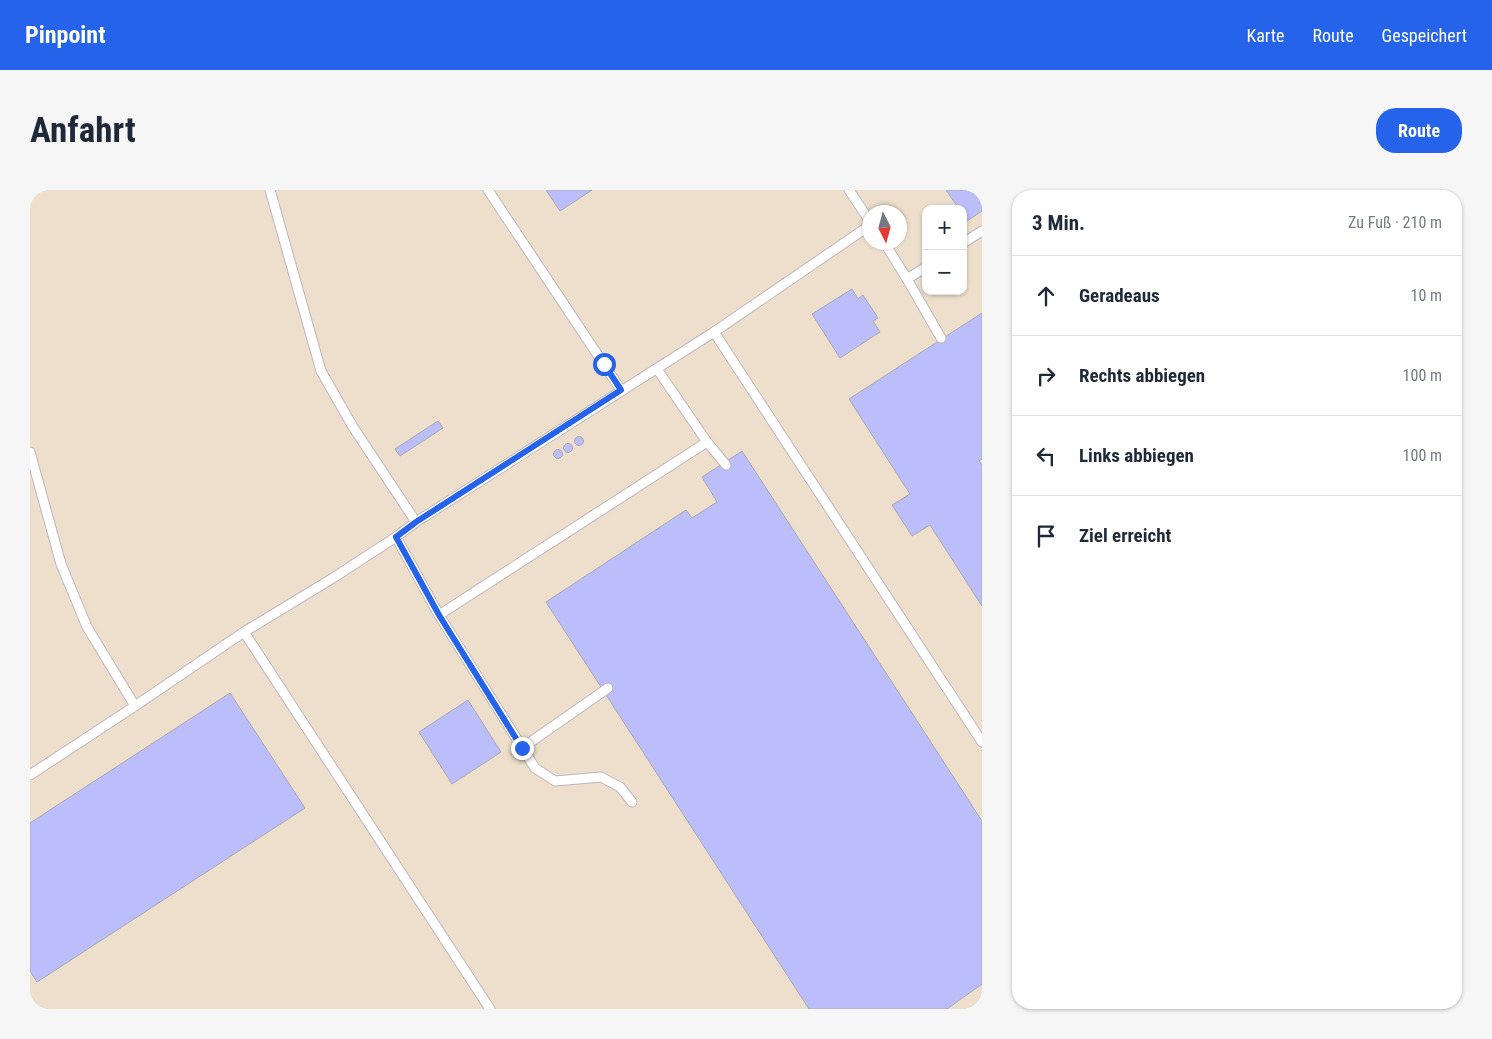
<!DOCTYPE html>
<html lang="de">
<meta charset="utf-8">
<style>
:root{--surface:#fff;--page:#f6f6f7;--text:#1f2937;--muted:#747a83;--line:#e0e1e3;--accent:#2563eb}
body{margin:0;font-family:"Roboto Condensed",sans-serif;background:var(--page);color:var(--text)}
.controls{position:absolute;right:15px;top:15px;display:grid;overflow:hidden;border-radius:10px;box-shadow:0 1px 4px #0004}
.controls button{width:45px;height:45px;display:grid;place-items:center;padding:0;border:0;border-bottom:1px solid var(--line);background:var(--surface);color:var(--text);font:25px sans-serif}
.compass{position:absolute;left:832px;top:15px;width:45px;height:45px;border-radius:50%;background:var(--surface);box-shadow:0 1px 4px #0004;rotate:174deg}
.stop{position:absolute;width:15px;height:15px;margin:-11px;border:4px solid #2563eb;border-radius:50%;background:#fff}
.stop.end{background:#2563eb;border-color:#fff;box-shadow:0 1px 5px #0008}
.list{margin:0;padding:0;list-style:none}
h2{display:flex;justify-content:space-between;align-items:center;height:65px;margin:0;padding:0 20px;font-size:21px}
h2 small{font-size:16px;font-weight:400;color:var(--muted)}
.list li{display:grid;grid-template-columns:32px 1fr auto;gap:15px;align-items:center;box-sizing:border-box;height:80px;padding:0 20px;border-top:1px solid var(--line)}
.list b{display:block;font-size:19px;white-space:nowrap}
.list em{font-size:16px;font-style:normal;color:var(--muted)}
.icon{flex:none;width:28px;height:28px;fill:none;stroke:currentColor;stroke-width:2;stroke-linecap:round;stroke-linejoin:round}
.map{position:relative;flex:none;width:952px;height:819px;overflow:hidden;border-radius:20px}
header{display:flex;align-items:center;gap:30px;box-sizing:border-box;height:70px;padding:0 25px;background:var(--accent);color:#fff}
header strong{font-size:24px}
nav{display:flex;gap:28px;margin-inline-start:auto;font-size:18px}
.intro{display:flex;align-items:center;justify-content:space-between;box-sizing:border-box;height:120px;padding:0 30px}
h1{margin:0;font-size:35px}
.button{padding:12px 22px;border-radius:20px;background:var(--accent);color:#fff;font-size:18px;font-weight:700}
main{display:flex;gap:30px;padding:0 30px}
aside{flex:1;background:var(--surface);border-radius:20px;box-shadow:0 1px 4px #0004}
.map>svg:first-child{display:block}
.industrial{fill:#eddfcc;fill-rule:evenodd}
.building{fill:#bcbefb;stroke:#a8a9b5}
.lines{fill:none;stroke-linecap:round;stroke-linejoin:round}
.lane-casing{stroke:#bfb6bf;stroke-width:11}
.lane{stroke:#fff;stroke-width:9}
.route{stroke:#2563eb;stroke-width:6}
</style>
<header>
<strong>Pinpoint</strong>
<nav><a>Karte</a><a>Route</a><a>Gespeichert</a></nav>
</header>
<div class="intro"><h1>Anfahrt</h1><a class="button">Route</a></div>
<main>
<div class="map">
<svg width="952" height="819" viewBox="0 0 952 819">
<rect width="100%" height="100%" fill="#f1e7f1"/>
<path class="industrial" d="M0,0h952v819h-952zM896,19h37v82h-37zM839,22h30v30h-30z"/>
<g class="building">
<polygon points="516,0 562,0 530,21"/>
<polygon points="916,0 952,0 952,21 937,31 933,25 933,19 929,19"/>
<polygon points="822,99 828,109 833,105 848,128 843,131 850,142 810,168 782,124"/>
<polygon points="952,123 952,269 949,271 952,275 952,416 900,335 882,346 862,315 880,304 819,209"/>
<polygon points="408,231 413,238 370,266 365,259"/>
<circle cx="549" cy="251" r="4.5"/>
<circle cx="538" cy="258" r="4.5"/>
<circle cx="528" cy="264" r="4.5"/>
<polygon points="712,261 952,631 952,794 917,819 779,819 516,412 656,320 662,328 687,312 672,287"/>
<polygon points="200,503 275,618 7,792 0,781 0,633"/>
<polygon points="438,510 471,562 422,594 389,542"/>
</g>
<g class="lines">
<g class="lane-casing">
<g id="lane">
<polyline points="240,0 291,181 323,237 386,332"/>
<polyline points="458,0 591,200"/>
<polyline points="819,0 839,30"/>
<polyline points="854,52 877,89 896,77"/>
<polyline points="933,53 952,41"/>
<polyline points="877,89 911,148"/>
<polyline points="684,142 952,552"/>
<polyline points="627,179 677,252 696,275"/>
<polyline points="0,262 31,374 57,437 105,516"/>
<polyline points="366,347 409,425 505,578 525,591 571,587 590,597 602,612"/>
<polyline points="409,425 677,252"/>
<polyline points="214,442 460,819"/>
<polyline points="492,558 578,498"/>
<polyline points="0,585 105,516 214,442 303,388 366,347 386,332 684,142 839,36"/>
</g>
</g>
<use href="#lane" class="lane"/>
</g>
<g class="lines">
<polyline class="route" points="492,558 409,425 366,347 386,332 591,200 574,174"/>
</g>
</svg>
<div class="controls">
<button>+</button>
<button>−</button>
</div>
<svg class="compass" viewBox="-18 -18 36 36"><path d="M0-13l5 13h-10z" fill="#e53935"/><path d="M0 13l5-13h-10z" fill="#747a83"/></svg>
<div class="stop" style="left:574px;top:174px"></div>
<div class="stop end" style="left:492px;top:558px"></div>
</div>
<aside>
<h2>3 Min.<small>Zu Fuß · 210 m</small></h2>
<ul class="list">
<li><svg class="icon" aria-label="ahead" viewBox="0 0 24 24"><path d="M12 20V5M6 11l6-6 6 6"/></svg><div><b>Geradeaus</b></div><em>10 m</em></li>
<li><svg class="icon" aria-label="right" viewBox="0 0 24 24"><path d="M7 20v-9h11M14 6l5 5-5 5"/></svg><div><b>Rechts abbiegen</b></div><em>100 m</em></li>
<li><svg class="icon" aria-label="left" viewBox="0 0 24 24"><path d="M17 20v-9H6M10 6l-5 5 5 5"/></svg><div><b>Links abbiegen</b></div><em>100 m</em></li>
<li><svg class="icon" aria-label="arrive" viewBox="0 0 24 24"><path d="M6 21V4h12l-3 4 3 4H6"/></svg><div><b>Ziel erreicht</b></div></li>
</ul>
</aside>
</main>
